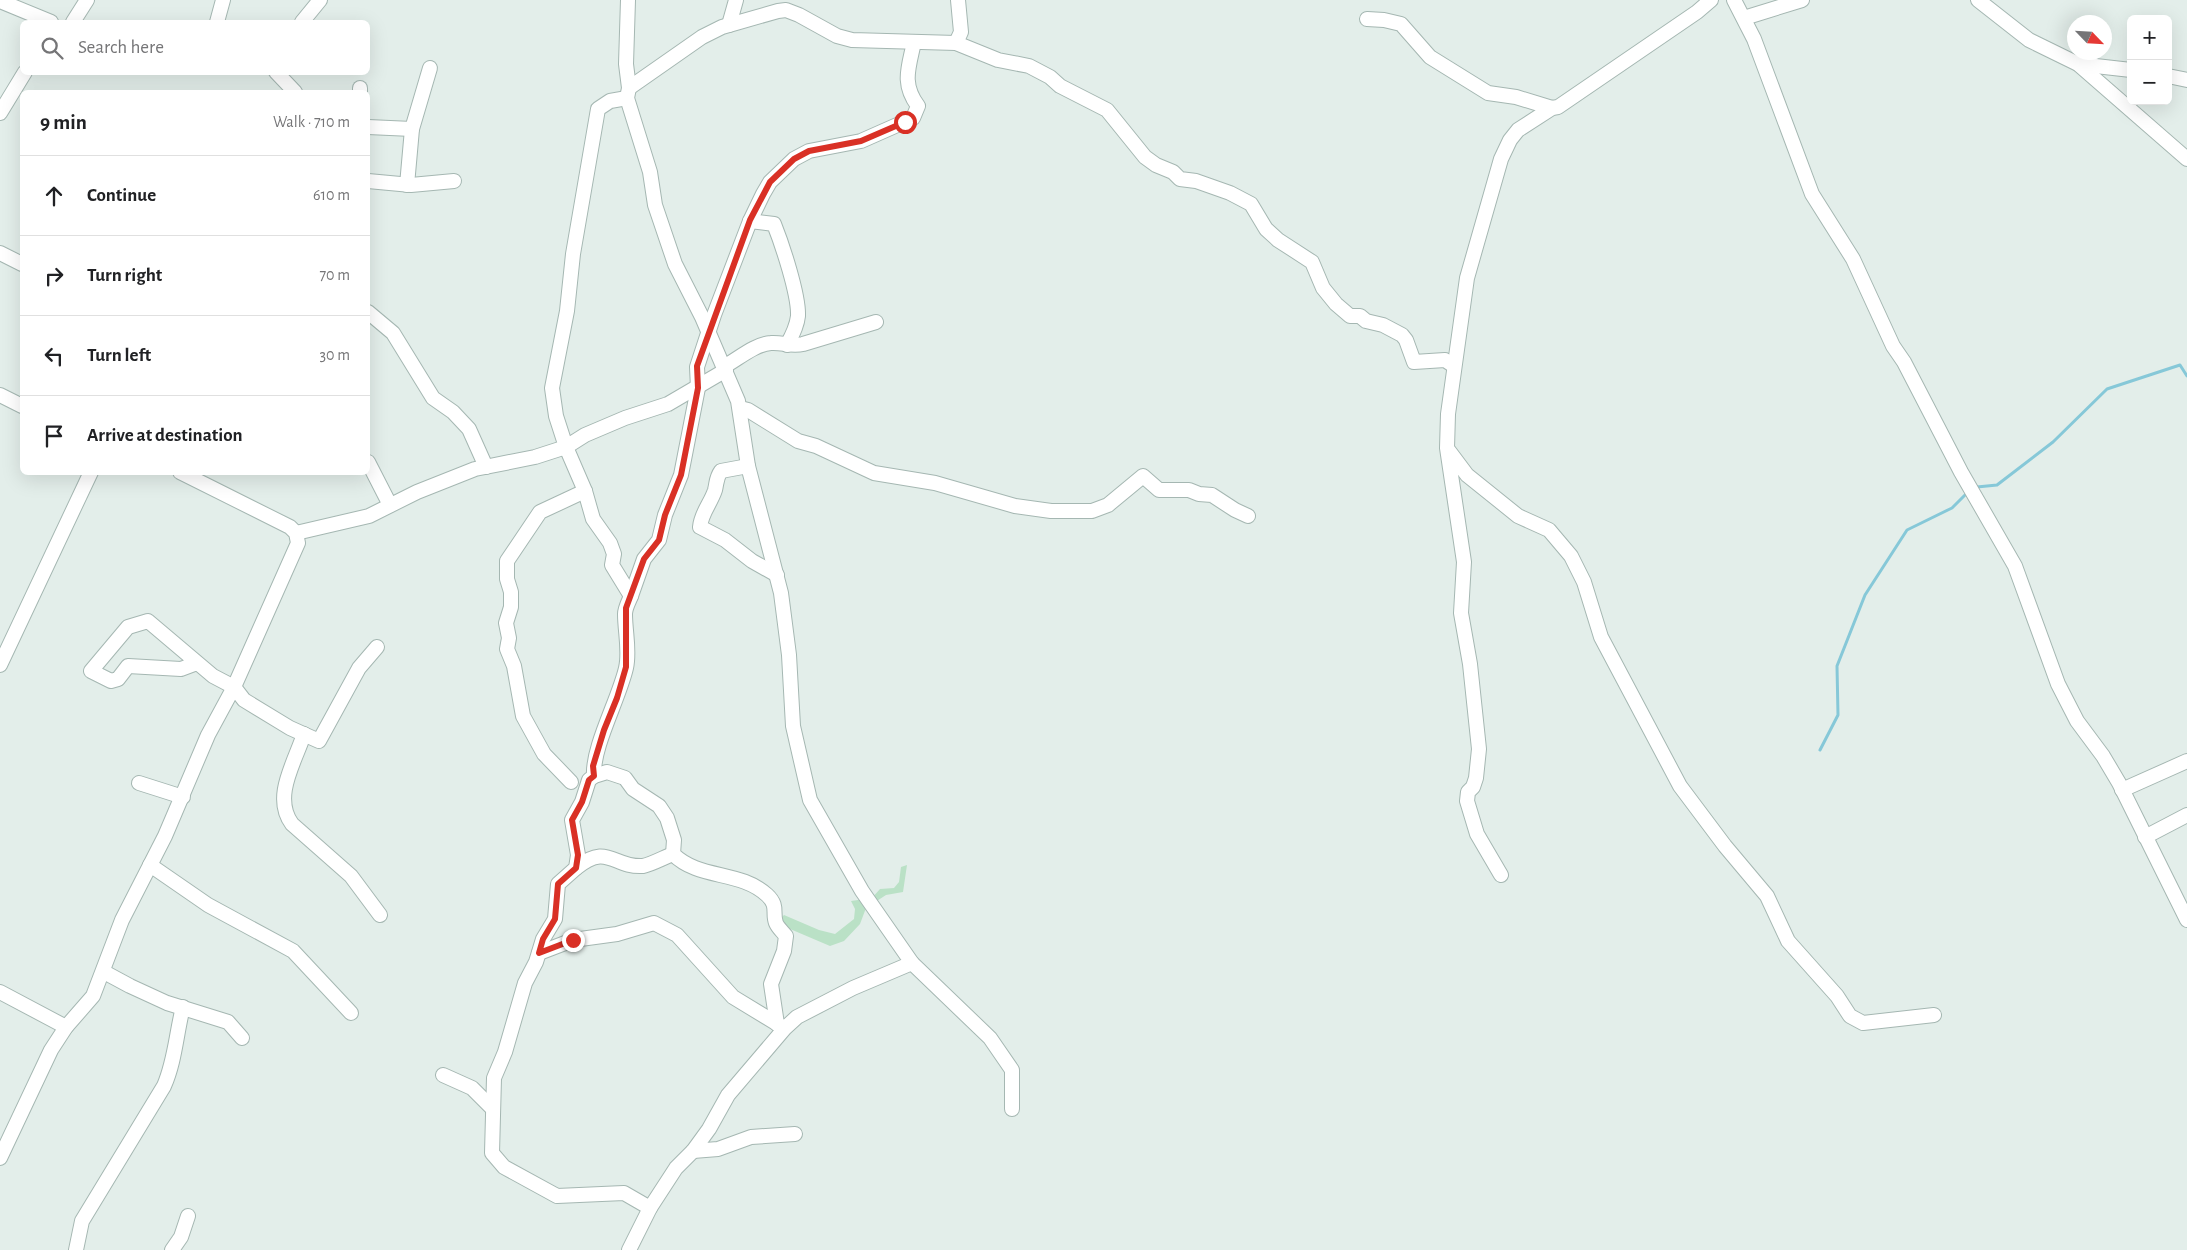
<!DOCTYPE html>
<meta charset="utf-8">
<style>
:root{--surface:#fff;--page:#f6f6f6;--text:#202124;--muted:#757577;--line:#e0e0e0}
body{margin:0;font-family:"Alegreya Sans",sans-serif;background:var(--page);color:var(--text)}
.controls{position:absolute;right:15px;top:15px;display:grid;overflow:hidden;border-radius:8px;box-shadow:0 5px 20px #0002}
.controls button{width:45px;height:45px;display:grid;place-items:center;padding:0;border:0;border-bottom:1px solid var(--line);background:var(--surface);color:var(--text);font:25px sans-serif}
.compass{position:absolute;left:2067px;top:15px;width:45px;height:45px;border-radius:50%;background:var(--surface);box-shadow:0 5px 20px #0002;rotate:115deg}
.stop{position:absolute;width:15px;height:15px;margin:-11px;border:4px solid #d93025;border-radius:50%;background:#fff}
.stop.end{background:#d93025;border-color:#fff;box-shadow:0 1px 5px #0008}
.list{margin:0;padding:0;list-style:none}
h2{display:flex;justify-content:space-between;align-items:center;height:65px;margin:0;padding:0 20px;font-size:21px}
h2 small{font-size:16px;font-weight:400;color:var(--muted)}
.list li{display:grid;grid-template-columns:32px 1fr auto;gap:15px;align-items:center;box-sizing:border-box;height:80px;padding:0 20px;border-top:1px solid var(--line)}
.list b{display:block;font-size:19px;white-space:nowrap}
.list em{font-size:16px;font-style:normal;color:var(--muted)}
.icon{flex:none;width:28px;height:28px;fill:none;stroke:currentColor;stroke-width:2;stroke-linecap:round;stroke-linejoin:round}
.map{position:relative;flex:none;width:2187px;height:1250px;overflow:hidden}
.search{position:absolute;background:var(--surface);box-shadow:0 5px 20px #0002;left:20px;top:20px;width:350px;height:55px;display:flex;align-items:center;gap:12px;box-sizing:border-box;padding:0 18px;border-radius:8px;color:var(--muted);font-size:19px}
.panel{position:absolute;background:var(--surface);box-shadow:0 5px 20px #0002;left:20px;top:90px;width:350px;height:385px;border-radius:8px}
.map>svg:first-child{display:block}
.green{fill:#bae1c6}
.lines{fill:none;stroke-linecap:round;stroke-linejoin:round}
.stream{stroke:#86c8d8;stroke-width:3}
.minor-casing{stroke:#a5b7b2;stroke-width:16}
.minor{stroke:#fff;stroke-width:14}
.route{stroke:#d93025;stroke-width:6}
</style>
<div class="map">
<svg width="2187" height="1250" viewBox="0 0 2187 1250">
<rect width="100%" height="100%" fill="#e3eeea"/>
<polygon class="green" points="907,865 903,892 886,895 866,908 860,924 844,941 830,946 776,923 784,915 819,930 835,934 854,919 855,909 851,901 872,898 880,889 894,888 899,882 901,867"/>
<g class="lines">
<g class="stream">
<polyline points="1977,487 1997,485 2053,442 2107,389 2180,365 2187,376"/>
<polyline points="1820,750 1838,715 1837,666 1865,595 1907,530 1952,508 1966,494"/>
</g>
<g class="minor-casing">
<g id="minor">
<polyline points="628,0 626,64 629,88 627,98 650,172 655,205 675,264 702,317 738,401 748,466 781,593 789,655 793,726 810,800 862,891 912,963 853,988 797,1017 785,1028 728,1095 709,1129 693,1151 676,1168 650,1208 629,1250"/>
<polyline points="1734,0 1754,39 1812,194 1853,259 1893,346 1904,362 1961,472 2015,566 2058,684 2077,721 2103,756 2119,783 2187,920"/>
<polyline points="1978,0 2029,40 2078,64 2187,159"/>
<polyline points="0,1 51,22"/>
<polyline points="1744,18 1802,0"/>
<polyline points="1367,19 1384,20 1401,24 1430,57 1488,93 1516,97 1552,108"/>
<polyline points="73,22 87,0"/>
<polyline points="217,22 223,0"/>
<polyline points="302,22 320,0"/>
<polyline points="729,25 736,0"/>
<polyline points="956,43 961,32 958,0"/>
<polyline points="2078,64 2131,70"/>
<polyline points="276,72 295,92"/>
<polyline points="2168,76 2187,80"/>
<polyline points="629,88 702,37 722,27 778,11 786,10 799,15 837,36 852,40 956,43 998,60 1029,66 1050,77 1060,86 1107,110 1145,157 1156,165 1173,172 1180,179 1196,181 1230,193 1251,204 1266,229 1278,240 1312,262 1323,288 1336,304 1350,316 1360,316 1366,321 1383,325 1402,335 1406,340 1414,362 1445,360 1454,366"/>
<polyline points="360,92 360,88"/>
<path d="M627,98l-17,3 -12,8 -25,145 -6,57 -15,77 4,28 10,31 19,44 8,28 17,24 4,11 -2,11 19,31c-2,5 -6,12 -6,18 0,18 5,37 1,54 -7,31 -34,79 -32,108l-5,4 -7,22 -10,18 6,35 -2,13 -18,16 -3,35 -12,20 -7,23 -11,21 -20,69 -11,26 -2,75 12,14 53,29 67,-3 26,15"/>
<polyline points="0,113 25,72"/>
<polyline points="368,127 412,129"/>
<polyline points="368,181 411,185 454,181"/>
<polyline points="407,185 412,129 430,68"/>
<path d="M750,221l24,3c8,20 25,71 24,92 -1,10 -6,20 -11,29"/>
<polyline points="0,253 22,264"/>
<polyline points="368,312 393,333 433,398 453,412 469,429 486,467"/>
<path d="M725,366c13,-7 30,-22 46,-23 11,-1 20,4 32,1l73,-22"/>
<polyline points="0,395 22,406"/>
<polyline points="740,408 748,410 798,441 816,446 874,473 935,483 1015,506 1051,511 1092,511 1108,505 1143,476 1159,490 1189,490 1199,494 1212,495 1235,510 1248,516"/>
<polyline points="1449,451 1467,475 1518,516 1549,530 1571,556 1584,582 1601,637 1680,786 1725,846 1767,896 1788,941 1837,996 1850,1016 1863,1023 1934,1015"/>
<polyline points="368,462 390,505"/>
<path d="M748,466l-27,5c-5,7 -4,11 -6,19 -4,13 -14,23 -15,37l25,13 27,21 25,14"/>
<polyline points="296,533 369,516 417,492 475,469 535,457 566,447 585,435 625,418 668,404 726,370"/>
<path d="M631,596l13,-37 15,-19 6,-25 16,-40 17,-87 -1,-21 17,-52 36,-94 13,-27 7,-12 24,-23 15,-8 52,-10 52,-23 5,-12c-17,-23 -9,-39 -4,-64"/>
<polyline points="197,663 181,669 128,666 118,679 111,681 91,671 128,627 148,621 213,676 234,687 244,700 290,728 319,741 359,668 377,647"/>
<polyline points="0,665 91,472"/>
<path d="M304,734c-9,28 -32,63 -12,90l59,52 29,39"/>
<path d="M594,776l13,-4 18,6 8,11 26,17 8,12 7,22 -1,14c26,26 67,16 94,41 12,11 5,18 9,28 2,5 7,9 10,13l-2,15 -13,33 6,40"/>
<polyline points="571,782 544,754 523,716 514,666 507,649 509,638 506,623 511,607 511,592 507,579 507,561 540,512 585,491"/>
<polyline points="139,783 183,797"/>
<polyline points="2122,790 2187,761"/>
<polyline points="2145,837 2187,815"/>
<polyline points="150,865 208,905 293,951 351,1013"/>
<path d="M576,868c32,-26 37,0 67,-2 7,-1 22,-9 30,-12"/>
<polyline points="1501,875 1477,834 1467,801 1468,792 1473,787 1476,778 1479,749 1470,664 1461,613 1464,562 1447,448 1448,414 1467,278 1501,159 1510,140 1518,130 1552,108 1558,107 1697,12 1711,0"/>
<polyline points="539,953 573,940 617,934 654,923 677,935 733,997 784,1028"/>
<polyline points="912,963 990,1038 1012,1070 1012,1109"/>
<polyline points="104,972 130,986 167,1003 228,1022 242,1038"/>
<polyline points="0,992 66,1027"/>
<polyline points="443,1075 472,1088 493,1109"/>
<polyline points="693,1151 718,1149 751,1137 795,1134"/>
<polyline points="0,1158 51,1050 66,1027 93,996 122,920 165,836 208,735 234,687 298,543 296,533 290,527 180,472"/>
<path d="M76,1250l6,-29 82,-135c11,-25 12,-51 19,-79"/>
<polyline points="172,1250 181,1237 188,1216"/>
</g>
</g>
<use href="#minor" class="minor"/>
</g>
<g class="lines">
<polyline class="route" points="573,940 539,953 543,939 555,919 558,884 576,868 578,855 572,820 582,802 589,780 594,776 593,766 604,730 617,698 626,667 626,608 644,559 659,540 665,515 681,475 698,388 697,366 750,220 770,182 794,159 809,151 861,141 905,122"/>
</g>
</svg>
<div class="controls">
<button>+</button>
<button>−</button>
</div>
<svg class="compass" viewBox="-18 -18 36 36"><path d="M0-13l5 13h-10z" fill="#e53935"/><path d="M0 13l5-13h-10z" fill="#757577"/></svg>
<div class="stop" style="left:905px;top:122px"></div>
<div class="stop end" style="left:573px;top:940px"></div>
<div class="search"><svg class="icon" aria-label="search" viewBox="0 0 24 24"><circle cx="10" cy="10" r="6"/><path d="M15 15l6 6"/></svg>Search here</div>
<section class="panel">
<h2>9 min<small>Walk · 710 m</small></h2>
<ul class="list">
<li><svg class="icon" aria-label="ahead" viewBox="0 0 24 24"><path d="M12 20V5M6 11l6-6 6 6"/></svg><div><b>Continue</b></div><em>610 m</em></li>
<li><svg class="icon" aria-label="right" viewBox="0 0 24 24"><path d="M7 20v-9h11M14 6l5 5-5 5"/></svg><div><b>Turn right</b></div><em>70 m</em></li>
<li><svg class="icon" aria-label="left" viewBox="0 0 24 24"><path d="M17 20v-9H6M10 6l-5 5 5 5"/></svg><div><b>Turn left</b></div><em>30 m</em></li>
<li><svg class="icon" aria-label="arrive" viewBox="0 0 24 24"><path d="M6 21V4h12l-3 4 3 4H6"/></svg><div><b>Arrive at destination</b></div></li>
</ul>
</section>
</div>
